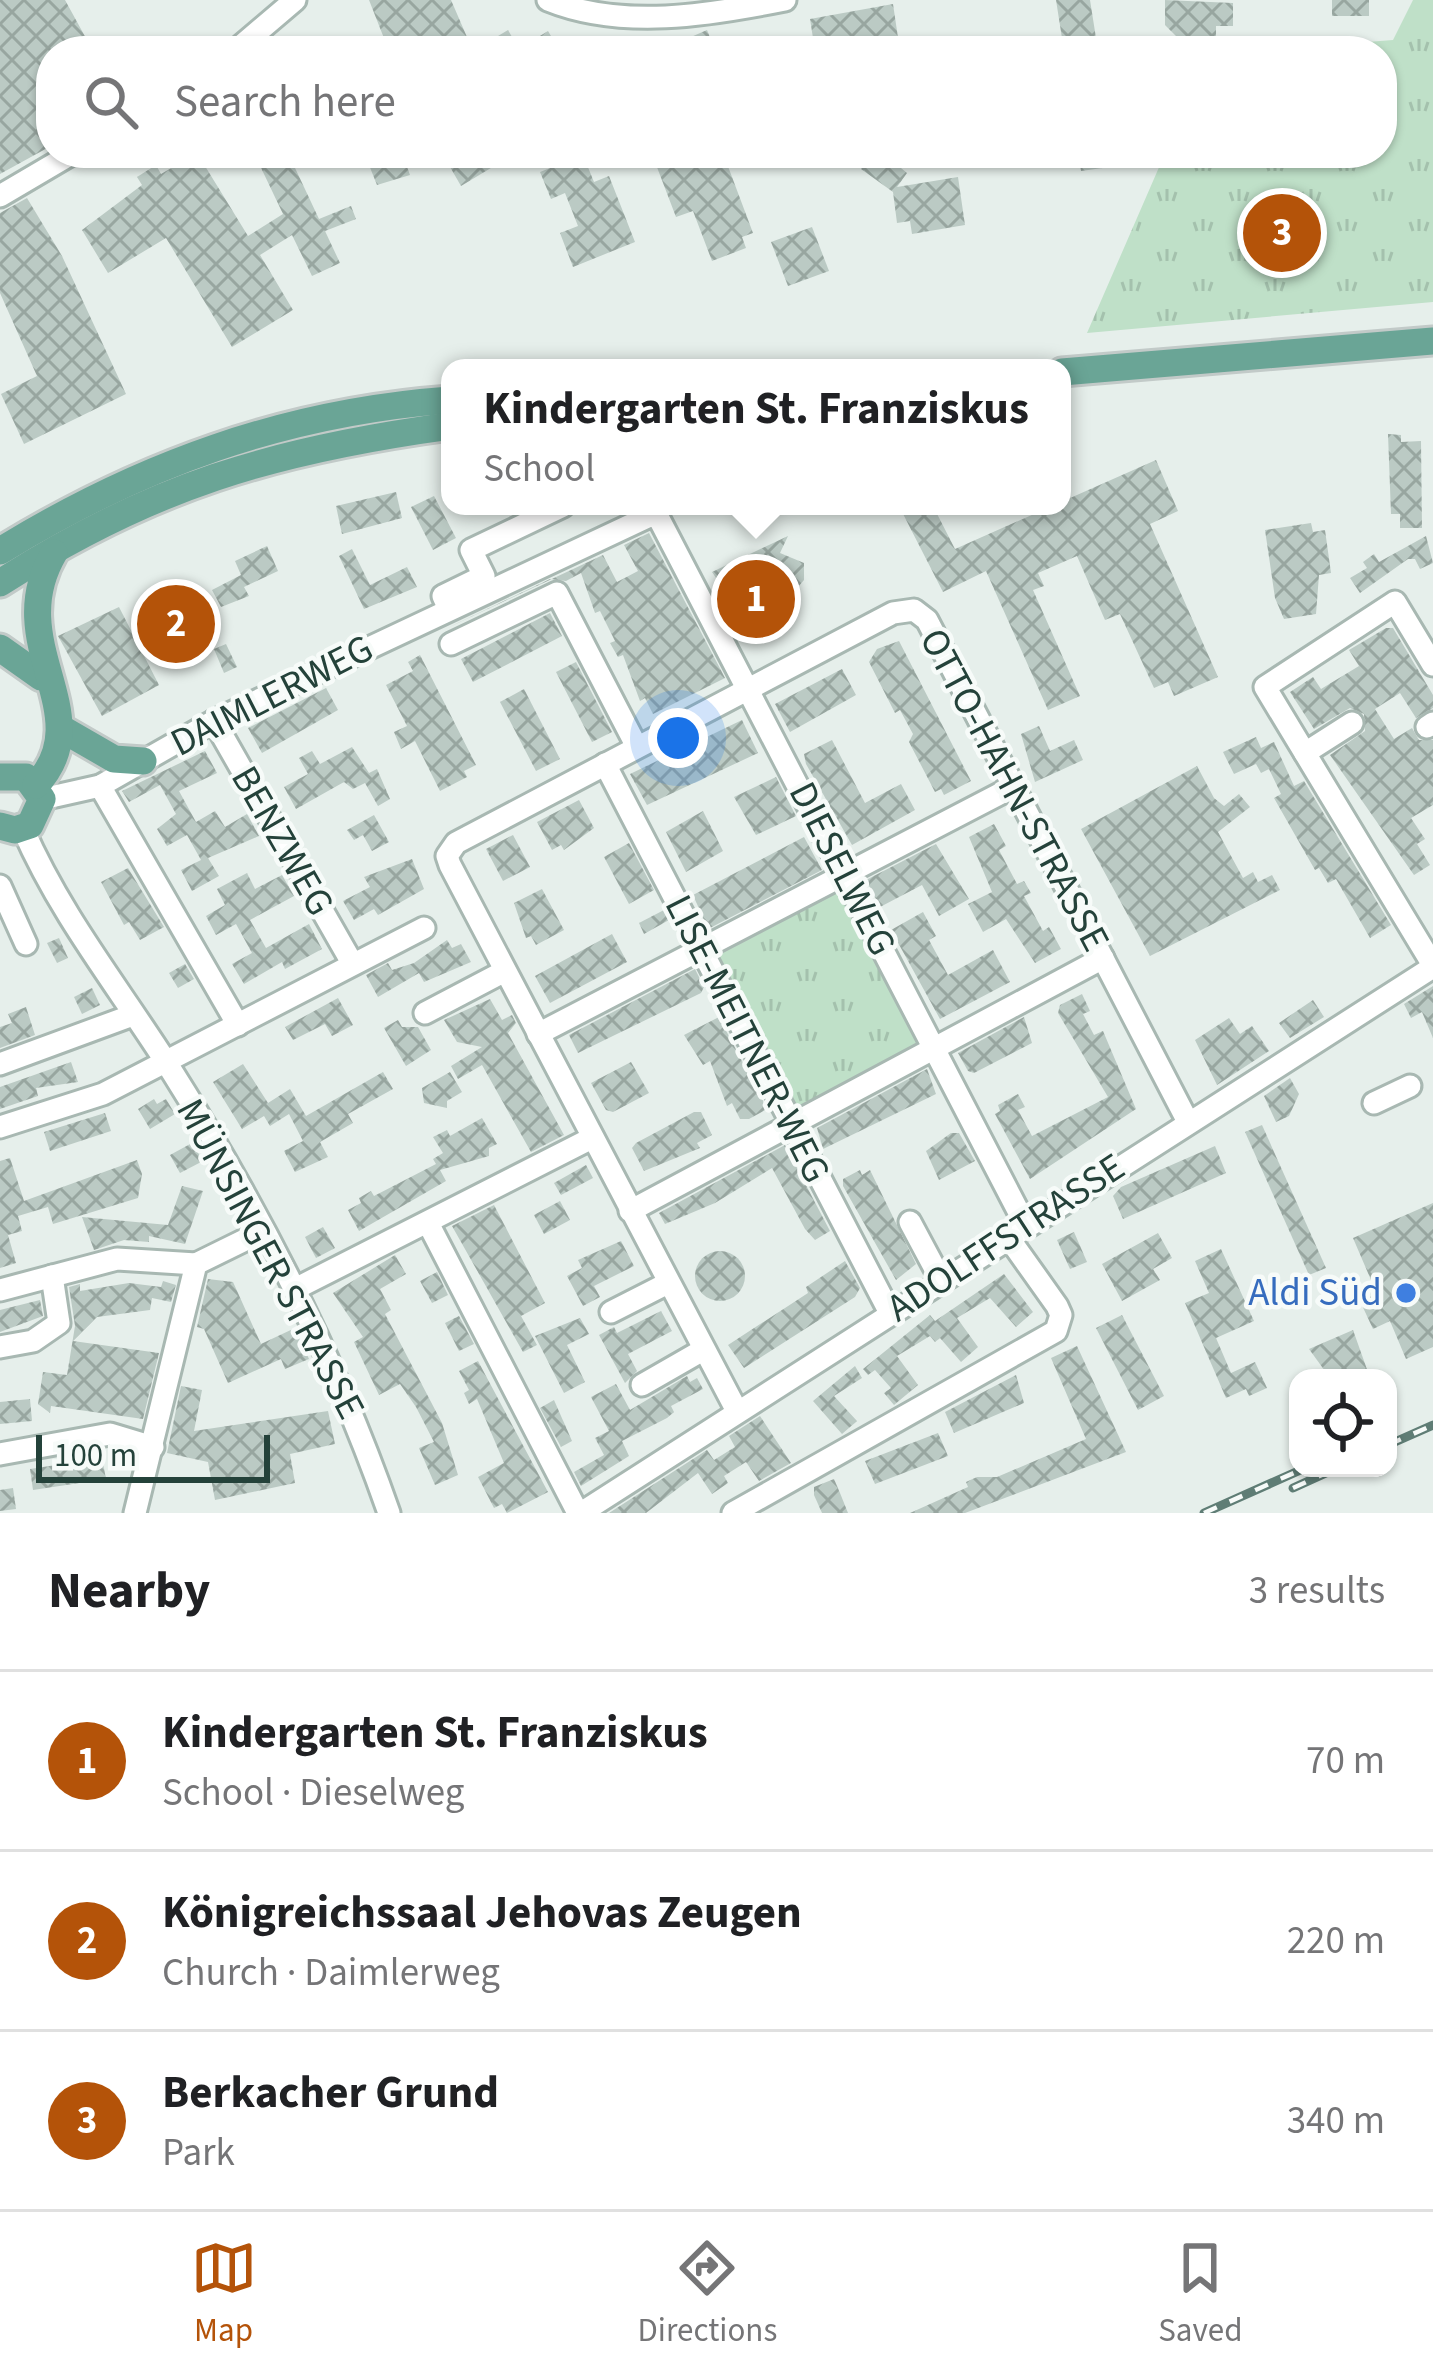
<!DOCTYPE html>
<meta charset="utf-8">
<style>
:root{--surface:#fff;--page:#f6f6f6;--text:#202124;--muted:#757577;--line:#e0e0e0;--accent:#b45309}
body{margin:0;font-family:"Source Sans 3",sans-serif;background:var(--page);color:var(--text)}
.controls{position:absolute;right:36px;bottom:36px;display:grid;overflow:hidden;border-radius:24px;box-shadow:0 3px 9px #0004}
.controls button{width:108px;height:108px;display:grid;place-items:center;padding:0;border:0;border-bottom:3px solid var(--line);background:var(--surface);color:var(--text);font:60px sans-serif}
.scale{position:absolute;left:36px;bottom:30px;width:234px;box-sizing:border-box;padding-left:12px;border:6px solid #24423a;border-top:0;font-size:33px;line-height:42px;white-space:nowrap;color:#24423a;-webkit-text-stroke:9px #f7fbf9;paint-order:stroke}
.you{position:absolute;left:678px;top:738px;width:42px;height:42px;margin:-30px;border:9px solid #fff;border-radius:50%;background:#1a73e8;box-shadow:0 0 0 18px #1a73e833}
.badge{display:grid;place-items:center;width:78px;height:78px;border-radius:50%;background:var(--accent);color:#fff;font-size:39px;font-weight:700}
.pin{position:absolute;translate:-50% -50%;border:6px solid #fff;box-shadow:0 3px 12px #0006}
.popup{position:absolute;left:441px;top:359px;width:630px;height:156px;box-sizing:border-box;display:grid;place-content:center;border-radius:24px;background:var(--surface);filter:drop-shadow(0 3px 9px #0005);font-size:39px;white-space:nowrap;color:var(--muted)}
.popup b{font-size:45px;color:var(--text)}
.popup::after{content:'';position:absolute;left:50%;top:100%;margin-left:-24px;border:24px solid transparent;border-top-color:var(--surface)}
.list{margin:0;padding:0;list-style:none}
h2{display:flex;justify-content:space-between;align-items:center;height:156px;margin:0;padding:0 48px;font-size:51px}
h2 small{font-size:39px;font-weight:400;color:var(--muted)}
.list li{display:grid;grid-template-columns:78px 1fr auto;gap:36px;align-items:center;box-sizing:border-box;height:180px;padding:0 48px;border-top:3px solid var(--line)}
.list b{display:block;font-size:45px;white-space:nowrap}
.list p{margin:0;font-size:39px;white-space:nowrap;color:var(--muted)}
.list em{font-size:39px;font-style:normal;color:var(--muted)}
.icon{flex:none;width:66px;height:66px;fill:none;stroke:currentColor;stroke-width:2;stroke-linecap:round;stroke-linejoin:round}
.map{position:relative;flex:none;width:1433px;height:1513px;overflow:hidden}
.search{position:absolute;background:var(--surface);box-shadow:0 3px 9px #0004;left:36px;right:36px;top:36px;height:132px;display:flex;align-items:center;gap:30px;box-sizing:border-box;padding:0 42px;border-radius:48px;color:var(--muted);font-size:45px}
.sheet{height:696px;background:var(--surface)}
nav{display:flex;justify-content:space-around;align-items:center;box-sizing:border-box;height:168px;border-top:3px solid var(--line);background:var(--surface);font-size:33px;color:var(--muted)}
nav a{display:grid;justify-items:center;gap:6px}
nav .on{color:var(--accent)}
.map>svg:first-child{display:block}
.park{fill:url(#park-tufts)}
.building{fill:url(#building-cross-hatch)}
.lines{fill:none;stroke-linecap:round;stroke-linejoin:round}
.minor-casing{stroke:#a8b8b2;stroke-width:27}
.major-casing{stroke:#c2cac8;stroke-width:33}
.minor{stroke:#fff;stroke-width:21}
.major{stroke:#6aa596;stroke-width:27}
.rail-casing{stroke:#5f7d75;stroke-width:9}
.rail{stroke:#f7fbf9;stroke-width:4.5;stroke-dasharray:14;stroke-linecap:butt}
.shop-dot{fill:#3f7fe0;stroke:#f7fbf9;stroke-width:4.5}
.labels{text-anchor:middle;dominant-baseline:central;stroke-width:9;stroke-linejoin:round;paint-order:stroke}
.street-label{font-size:39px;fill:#24423a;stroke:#f7fbf9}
.shop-label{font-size:39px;fill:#366cbe;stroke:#f7fbf9;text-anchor:end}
</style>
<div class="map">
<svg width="1433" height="1513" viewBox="0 0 1433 1513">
<defs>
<pattern id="park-tufts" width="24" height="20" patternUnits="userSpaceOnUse" patternTransform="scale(3)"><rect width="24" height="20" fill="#bfe0c8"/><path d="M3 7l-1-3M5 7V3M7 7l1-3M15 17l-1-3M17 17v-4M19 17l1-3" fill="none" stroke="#a4c1ad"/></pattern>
<pattern id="building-cross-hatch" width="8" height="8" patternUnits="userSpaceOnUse" patternTransform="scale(3)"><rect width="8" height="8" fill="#bbcac4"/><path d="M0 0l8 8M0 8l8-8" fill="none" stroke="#98a6a0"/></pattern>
</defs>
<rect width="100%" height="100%" fill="#e6efeb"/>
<g class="park">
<polygon points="1413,0 1433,0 1433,302 1087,333 1160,165 1158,153 1382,153 1382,51 1249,51 1393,40"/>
<polygon points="842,885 923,1042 791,1110 710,953"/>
</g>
<g class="building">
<polygon points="0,0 65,0 93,51 51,51 51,146 0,174"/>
<polygon points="369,0 451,0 473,51 508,30 519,49 548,31 560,51 389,51"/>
<polygon points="1056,0 1090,0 1096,38 1102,37 1104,51 1064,51"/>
<polygon points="1165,0 1233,3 1233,26 1216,26 1216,46 1196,46 1196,36 1176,36 1165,25"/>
<rect x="1332" y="0" width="37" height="16"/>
<polygon points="893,4 900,51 815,51 810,19"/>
<polygon points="707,30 713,45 732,38 738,51 697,51 691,37"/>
<polygon points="197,153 248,236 283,214 254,153 288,153 319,219 351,206 356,219 325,231 340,263 312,276 292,235 260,255 293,310 232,347 166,238 108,273 82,230 142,185 137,177 156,165 161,174"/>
<polygon points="374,153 402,153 410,175 377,185 369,165 377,162"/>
<polygon points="442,153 516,153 461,186"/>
<polygon points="660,153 723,153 753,233 742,237 746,248 712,261 693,211 676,217 655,162"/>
<polygon points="873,153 893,153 905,162 901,168 907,173 897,187 958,177 965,225 912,234 910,221 897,223 893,192 861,169"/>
<polygon points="1005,153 1031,153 1033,165 1008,168"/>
<polygon points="1078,153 1115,153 1117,166 1081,171"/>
<polygon points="583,155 594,182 609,176 635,242 573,267 560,233 578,226 565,193 551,199 540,172"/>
<polygon points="27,198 62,256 126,394 24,444 1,394 37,376 0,293 0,213"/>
<polygon points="812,227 829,271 788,286 771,242"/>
<polygon points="1388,434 1401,435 1401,442 1421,441 1422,528 1400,528 1400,514 1391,514"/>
<polygon points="1156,460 1178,511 1150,524 1218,677 1174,696 1168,682 1154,688 1120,614 1105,620 1077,556 1038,573 1044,586 1033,590 1080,696 1048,710 986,571 943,592 899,506 933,506 955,549"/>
<polygon points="396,492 402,518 342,534 336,506"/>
<polygon points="434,496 456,538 433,550 411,507"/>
<polygon points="1311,523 1313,532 1325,530 1331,573 1319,575 1316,614 1284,619 1275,598 1265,530"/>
<polygon points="649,533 725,678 653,714 645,698 640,701 623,655 618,657 610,643 615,641 600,611 595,613 581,573 566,581 550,579 443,630 603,555 617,582 638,571 624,545"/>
<polygon points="788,536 780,553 804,563 804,580 786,601 746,617 745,607 733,603 712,572"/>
<polygon points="1426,536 1433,563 1420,569 1415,559 1408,559 1360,593 1350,578 1367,568 1363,562 1374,554 1379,562"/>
<polygon points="267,546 278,571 244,587 249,596 221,607 212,590 241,575 235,561"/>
<polygon points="352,549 370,585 407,567 417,587 364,609 339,556"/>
<polygon points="173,596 193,616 204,645 174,659 160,631 156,604"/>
<polygon points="119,607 159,685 102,716 58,636"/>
<polygon points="550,613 562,636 473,682 461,659"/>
<polygon points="1386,628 1393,628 1433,695 1433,708 1416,718 1400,693 1375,709 1394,739 1412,728 1419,740 1433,740 1433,805 1411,818 1425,839 1417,844 1430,865 1414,875 1330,755 1365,731 1364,714 1350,708 1314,729 1290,692 1313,677 1321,689 1359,666 1349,650"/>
<polygon points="899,641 971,781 944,795 941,789 935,792 909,742 913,734 900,710 895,713 869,662 877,649"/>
<polygon points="226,644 237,667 224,673 214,649"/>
<polygon points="420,655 476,765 464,771 467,777 440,791 415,741 401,749 394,732 407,726 386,685 413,671 408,662"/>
<polygon points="576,662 612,732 592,742 556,672"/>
<polygon points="842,669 856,695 790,732 775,704"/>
<polygon points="326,688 338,710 262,753 248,728"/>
<polygon points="524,689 560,759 536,771 500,702"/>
<polygon points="742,720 758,753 647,805 630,774"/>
<polygon points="1039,726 1050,751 1074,740 1083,760 1035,782 1021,734"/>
<polygon points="1256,737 1261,748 1274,742 1294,786 1304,781 1391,925 1370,938 1336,879 1328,883 1319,868 1315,870 1274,798 1281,794 1269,769 1261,773 1256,764 1234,774 1223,752"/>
<polygon points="832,740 865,803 901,784 915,810 852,845 806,764 804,754"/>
<polygon points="352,747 369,773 377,769 390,799 378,806 365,783 353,789 344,782 296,809 284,787 308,774 299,758 312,751 320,764"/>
<polygon points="205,751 217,773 179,791 196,822 215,811 225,827 247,814 259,836 208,858 219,876 192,891 181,870 201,860 187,835 167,846 157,829 176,814 160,785 129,802 122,791"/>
<polygon points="1197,766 1214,798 1224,806 1239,794 1250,807 1218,832 1243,878 1253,872 1258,882 1272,875 1280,890 1150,956 1081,829"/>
<polygon points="776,777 796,816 756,835 734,797"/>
<polygon points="579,800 594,828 564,850 561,845 552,850 537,822"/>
<polygon points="703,811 723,851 686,872 666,832"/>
<polygon points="374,815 389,842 372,851 363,835 354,840 347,830"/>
<polygon points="994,824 1006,846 999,850 1017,884 1024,881 1031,893 1024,896 1043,931 1049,927 1061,949 1035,963 1006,919 983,932 968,904 992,892 969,837"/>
<polygon points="513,835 530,867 503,881 486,849"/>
<polygon points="804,837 822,870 708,929 693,895"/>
<polygon points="629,843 654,890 629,904 604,857"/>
<polygon points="936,844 969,899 939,916 922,885 880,907 866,880"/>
<polygon points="412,859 424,889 378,915 374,909 354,920 343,901 370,887 364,877"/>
<polygon points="128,868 164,927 140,940 129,922 124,925 101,882"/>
<polygon points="247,873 255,889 282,875 294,896 250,920 266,948 309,924 322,949 285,969 282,962 244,984 232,964 252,953 236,924 216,935 206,916 225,905 217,889"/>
<polygon points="542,889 564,930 536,945 531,936 526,938 514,903"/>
<polygon points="664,910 669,920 644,934 639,923"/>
<polygon points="923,912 936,936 929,940 948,975 993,950 1010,982 940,1019 891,930"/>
<polygon points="612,934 627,962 550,1003 535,976"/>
<polygon points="59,938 68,958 57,963 47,943"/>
<polygon points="447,940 452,948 461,944 471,962 424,982 419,973 378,997 366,975 388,963 392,970 414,963"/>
<polygon points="185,964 194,979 178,988 169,973"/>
<polygon points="695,969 704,987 701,993 578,1053 569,1035"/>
<polygon points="1433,986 1433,1038 1422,1012 1411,1018 1404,1004"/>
<polygon points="92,988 100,1005 82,1014 74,997"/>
<polygon points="1082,994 1090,1011 1083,1014 1094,1035 1103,1031 1136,1109 1030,1179 995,1114 1000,1111 998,1105 1018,1094 1025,1107 1018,1110 1032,1136 1108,1097 1058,1013 1060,1005"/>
<polygon points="338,998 353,1025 332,1036 325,1024 293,1040 285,1027"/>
<polygon points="490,999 502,1020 512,1015 516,1023 508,1033 564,1135 531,1152 482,1065 458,1079 451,1066 482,1047 457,1042 444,1020"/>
<polygon points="1313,1000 1324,1017 1290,1038 1279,1023"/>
<polygon points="26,1007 35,1035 0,1048 0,1027 12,1023 8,1014"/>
<polygon points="719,1017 767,1109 749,1119 740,1119 732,1103 727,1106 710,1061 703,1065 684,1035"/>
<polygon points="1024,1017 1032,1043 974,1073 968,1071 958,1053"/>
<polygon points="1229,1018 1240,1034 1252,1026 1269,1051 1217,1085 1195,1040"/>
<polygon points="398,1020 402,1027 418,1027 431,1050 406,1066 384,1028"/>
<polygon points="71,1062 78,1082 36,1088 38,1096 0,1109 0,1087"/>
<polygon points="631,1062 649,1093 613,1112 606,1110 591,1083"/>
<polygon points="243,1064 268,1103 290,1089 306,1116 383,1072 393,1089 348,1114 353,1123 320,1142 328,1157 295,1172 284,1151 303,1141 289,1114 270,1126 264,1116 242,1129 213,1082"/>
<polygon points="927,1069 936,1094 823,1149 817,1128"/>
<polygon points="450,1072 462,1092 447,1101 447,1108 424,1103 422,1088"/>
<polygon points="1290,1078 1299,1094 1289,1116 1276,1122 1264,1096"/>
<polygon points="154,1099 157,1104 166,1099 175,1114 150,1129 138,1109"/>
<polygon points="694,1112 701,1112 712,1135 697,1143 700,1148 644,1171 632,1148 636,1143"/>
<polygon points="105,1113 111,1131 50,1151 44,1132"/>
<polygon points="482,1118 497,1144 489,1148 489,1156 440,1170 446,1181 359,1231 348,1210 361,1203 359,1198 371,1191 374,1196 436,1164 433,1159 443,1153 433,1137 447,1130 450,1136"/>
<polygon points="1262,1125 1326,1268 1309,1275 1245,1132"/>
<polygon points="951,1133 959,1133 975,1161 939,1180 926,1151"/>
<polygon points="192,1143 203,1161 180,1173 170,1155"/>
<polygon points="785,1145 830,1231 815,1240 805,1229 772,1168 715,1203 665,1224 659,1213"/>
<polygon points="1215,1146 1226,1173 1123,1219 1113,1196 1121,1187"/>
<polygon points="10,1158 24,1201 137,1160 142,1174 138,1198 53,1224 48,1207 18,1216 22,1231 8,1235 16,1263 0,1268 0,1161"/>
<polygon points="586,1165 593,1178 561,1195 554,1183"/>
<polygon points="860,1170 862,1175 870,1170 916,1264 896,1280 843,1186 843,1179"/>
<polygon points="182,1186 203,1191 185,1244 149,1236 149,1242 124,1240 94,1250 82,1217 168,1225"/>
<polygon points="560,1201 570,1220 544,1234 534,1215"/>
<polygon points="1433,1203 1433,1347 1406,1359 1390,1321 1373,1329 1360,1301 1377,1294 1353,1238"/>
<polygon points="494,1205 545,1303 521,1316 537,1345 523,1352 452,1226"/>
<polygon points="323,1227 335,1248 316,1258 305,1237"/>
<polygon points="1074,1232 1087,1262 1070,1269 1057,1240"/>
<polygon points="1158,1233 1172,1258 1153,1269 1160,1280 1122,1301 1102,1264"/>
<polygon points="621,1241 634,1266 594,1286 600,1297 583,1306 567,1276 582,1268 578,1260"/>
<polygon points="1221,1249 1254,1321 1216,1338 1231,1373 1255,1362 1267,1388 1249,1396 1246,1389 1226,1398 1185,1303 1209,1293 1195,1261"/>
<circle cx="720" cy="1276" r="25"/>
<polygon points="395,1255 406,1274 380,1289 391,1310 385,1314 442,1423 458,1475 435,1485 419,1448 434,1442 416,1407 400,1384 379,1395 354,1342 363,1337 333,1293"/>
<polygon points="845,1261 860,1288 855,1297 744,1368 728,1345 808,1293 806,1287"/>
<polygon points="437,1272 448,1295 432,1303 420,1281"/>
<polygon points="1004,1274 1033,1312 1016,1327 990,1298 957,1318 978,1347 961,1362 940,1338 935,1342 930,1336 897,1356 918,1385 894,1405 884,1393 891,1388 875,1370 868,1375 863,1369 930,1315 935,1321"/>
<polygon points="208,1279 233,1282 261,1344 295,1328 309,1359 285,1369 281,1359 228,1383 204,1329 197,1327"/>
<polygon points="163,1281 176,1285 171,1302 152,1298 150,1310 97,1317 73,1341 159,1353 143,1419 51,1406 50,1413 38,1404 43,1372 67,1375 75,1326 69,1287 80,1284 80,1291 129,1283 161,1287"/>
<polygon points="40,1300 43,1316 0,1332 0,1310"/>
<polygon points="661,1311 672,1331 628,1354 637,1371 625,1383 599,1335 614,1327 617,1333"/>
<polygon points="1122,1315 1164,1396 1138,1410 1096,1328"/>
<polygon points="459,1316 474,1344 459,1351 445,1323"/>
<polygon points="580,1318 589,1334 567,1345 585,1382 564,1393 535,1336"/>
<polygon points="1353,1330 1369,1375 1330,1378 1309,1349"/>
<polygon points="1077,1346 1126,1452 965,1513 910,1513 968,1487 966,1482 977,1477 997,1477 1086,1439 1051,1358"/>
<polygon points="478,1361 548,1492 507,1513 502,1504 494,1508 478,1477 504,1463 477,1399 469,1404 464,1393 469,1390 459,1371"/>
<polygon points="855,1366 862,1378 834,1396 857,1421 842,1434 813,1401"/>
<polygon points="1016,1375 1024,1403 954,1433 945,1412"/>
<polygon points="687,1376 690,1382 697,1378 703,1389 671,1406 674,1412 667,1418 622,1441 629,1456 581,1486 574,1472 604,1455 595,1438 609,1431 591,1397 616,1384 630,1410"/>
<polygon points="181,1386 202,1390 194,1431 328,1411 335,1444 290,1454 295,1483 215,1500 208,1462 167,1453"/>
<polygon points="30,1399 32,1421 0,1424 0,1402"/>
<polygon points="554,1400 572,1441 561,1447 540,1408"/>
<polygon points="760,1416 791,1463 759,1481 746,1462 724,1476 728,1483 712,1494 698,1473 646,1513 609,1513 707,1450 714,1460 735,1447 729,1436"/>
<polygon points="938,1433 948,1456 875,1484 865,1461"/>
<polygon points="102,1458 106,1479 33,1490 30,1469"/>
<polygon points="834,1479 840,1493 848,1513 822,1513 814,1495 814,1487"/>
<polygon points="13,1488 16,1509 0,1511 0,1490"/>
</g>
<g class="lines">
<g class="minor-casing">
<g id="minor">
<path d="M548,0c74,30 161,15 237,0"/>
<polyline points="235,51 295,0"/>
<polyline points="0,196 73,153"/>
<polyline points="449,609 443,596 484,576 471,550 563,506"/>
<polyline points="451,644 557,593 637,747"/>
<polyline points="1433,665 1395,602 1265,687 1433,965"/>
<polyline points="214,721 351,961"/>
<polyline points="1427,727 1433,723"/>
<polyline points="1305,753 1352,723"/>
<polyline points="605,764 890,1313"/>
<polyline points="100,786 238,1025"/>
<polyline points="42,799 100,786 214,721 656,513 1026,1226"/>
<path d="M23,829c37,85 93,155 143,233 90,142 168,293 223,451"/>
<polyline points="0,886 26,944"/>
<polyline points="425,1013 505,971"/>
<polyline points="538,1034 1013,787"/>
<polyline points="0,1064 133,1015"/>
<polyline points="1374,1103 1410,1086"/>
<polyline points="0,1127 103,1094 424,928"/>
<polyline points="630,1211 1103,958"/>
<polyline points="910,1222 941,1280"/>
<polyline points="428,1223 578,1513"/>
<polyline points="295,1289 592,1138"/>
<polyline points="0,1290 117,1259 196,1264"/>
<polyline points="611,1312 668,1283"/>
<polyline points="0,1347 33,1341 59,1323 52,1276"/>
<polyline points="642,1385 703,1350"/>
<polyline points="737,1411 450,865 447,856 456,843 893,613 914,610 927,620 1187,1120"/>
<polyline points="0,1454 110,1434 153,1447"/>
<polyline points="135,1513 196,1264 263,1231"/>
<polyline points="581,1513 1433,967"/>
<polyline points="733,1513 1056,1331 1061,1315 1057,1306 1008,1237"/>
</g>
</g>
<g class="major-casing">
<g id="major">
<polyline points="1062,372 1433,341"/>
<path d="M0,551c140,-86 285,-139 450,-151"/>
<path d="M0,583c151,-97 274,-133 450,-157"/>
<polyline points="0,648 41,677"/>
<polyline points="62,729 114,759 143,761"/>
<polyline points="0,777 26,777 42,799 30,825 15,830 0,826"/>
<path d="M36,785c66,-71 -36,-140 18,-232"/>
</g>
</g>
<use href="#minor" class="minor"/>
<use href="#major" class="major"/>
<g class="rail-casing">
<g id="rail">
<polyline points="1388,1445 1433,1425"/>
<polyline points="1293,1488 1337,1468"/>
<polyline points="1204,1513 1305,1468"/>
</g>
</g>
<use href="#rail" class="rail"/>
</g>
<circle class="shop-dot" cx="1406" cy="1293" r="12"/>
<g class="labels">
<g class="street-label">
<text transform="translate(272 696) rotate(-27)">DAIMLERWEG</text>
<text transform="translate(1014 790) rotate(62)">OTTO-HAHN-STRASSE</text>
<text transform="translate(282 841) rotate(60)">BENZWEG</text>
<text transform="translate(842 869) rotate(63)">DIESELWEG</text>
<text transform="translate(747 1039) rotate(63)">LISE-MEITNER-WEG</text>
<text transform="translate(1006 1238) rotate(-33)">ADOLFFSTRASSE</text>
<text transform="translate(270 1259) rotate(62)">MÜNSINGER STRASSE</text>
</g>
<g class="shop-label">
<text x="1382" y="1293">Aldi Süd</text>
</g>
</g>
</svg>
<div class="controls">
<button><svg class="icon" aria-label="locate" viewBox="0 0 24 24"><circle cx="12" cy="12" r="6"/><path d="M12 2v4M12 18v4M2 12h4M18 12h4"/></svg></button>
</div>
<div class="scale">100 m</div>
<div class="you"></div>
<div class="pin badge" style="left:756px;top:599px">1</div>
<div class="popup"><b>Kindergarten St. Franziskus</b>School</div>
<div class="pin badge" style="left:176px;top:624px">2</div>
<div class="pin badge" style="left:1282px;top:233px">3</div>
<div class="search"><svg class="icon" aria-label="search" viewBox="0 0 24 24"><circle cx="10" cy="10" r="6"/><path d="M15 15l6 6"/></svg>Search here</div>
</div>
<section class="sheet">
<h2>Nearby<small>3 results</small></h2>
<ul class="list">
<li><span class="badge">1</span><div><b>Kindergarten St. Franziskus</b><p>School · Dieselweg</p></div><em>70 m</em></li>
<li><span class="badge">2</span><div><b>Königreichssaal Jehovas Zeugen</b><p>Church · Daimlerweg</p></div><em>220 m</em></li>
<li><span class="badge">3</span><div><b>Berkacher Grund</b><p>Park</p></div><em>340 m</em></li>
</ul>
</section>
<nav>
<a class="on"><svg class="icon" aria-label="map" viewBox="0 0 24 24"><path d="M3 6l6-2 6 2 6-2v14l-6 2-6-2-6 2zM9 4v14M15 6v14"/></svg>Map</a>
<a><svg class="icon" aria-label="directions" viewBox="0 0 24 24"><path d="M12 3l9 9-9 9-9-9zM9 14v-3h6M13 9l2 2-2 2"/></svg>Directions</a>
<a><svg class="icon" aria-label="saved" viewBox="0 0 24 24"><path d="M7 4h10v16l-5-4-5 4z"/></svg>Saved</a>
</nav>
